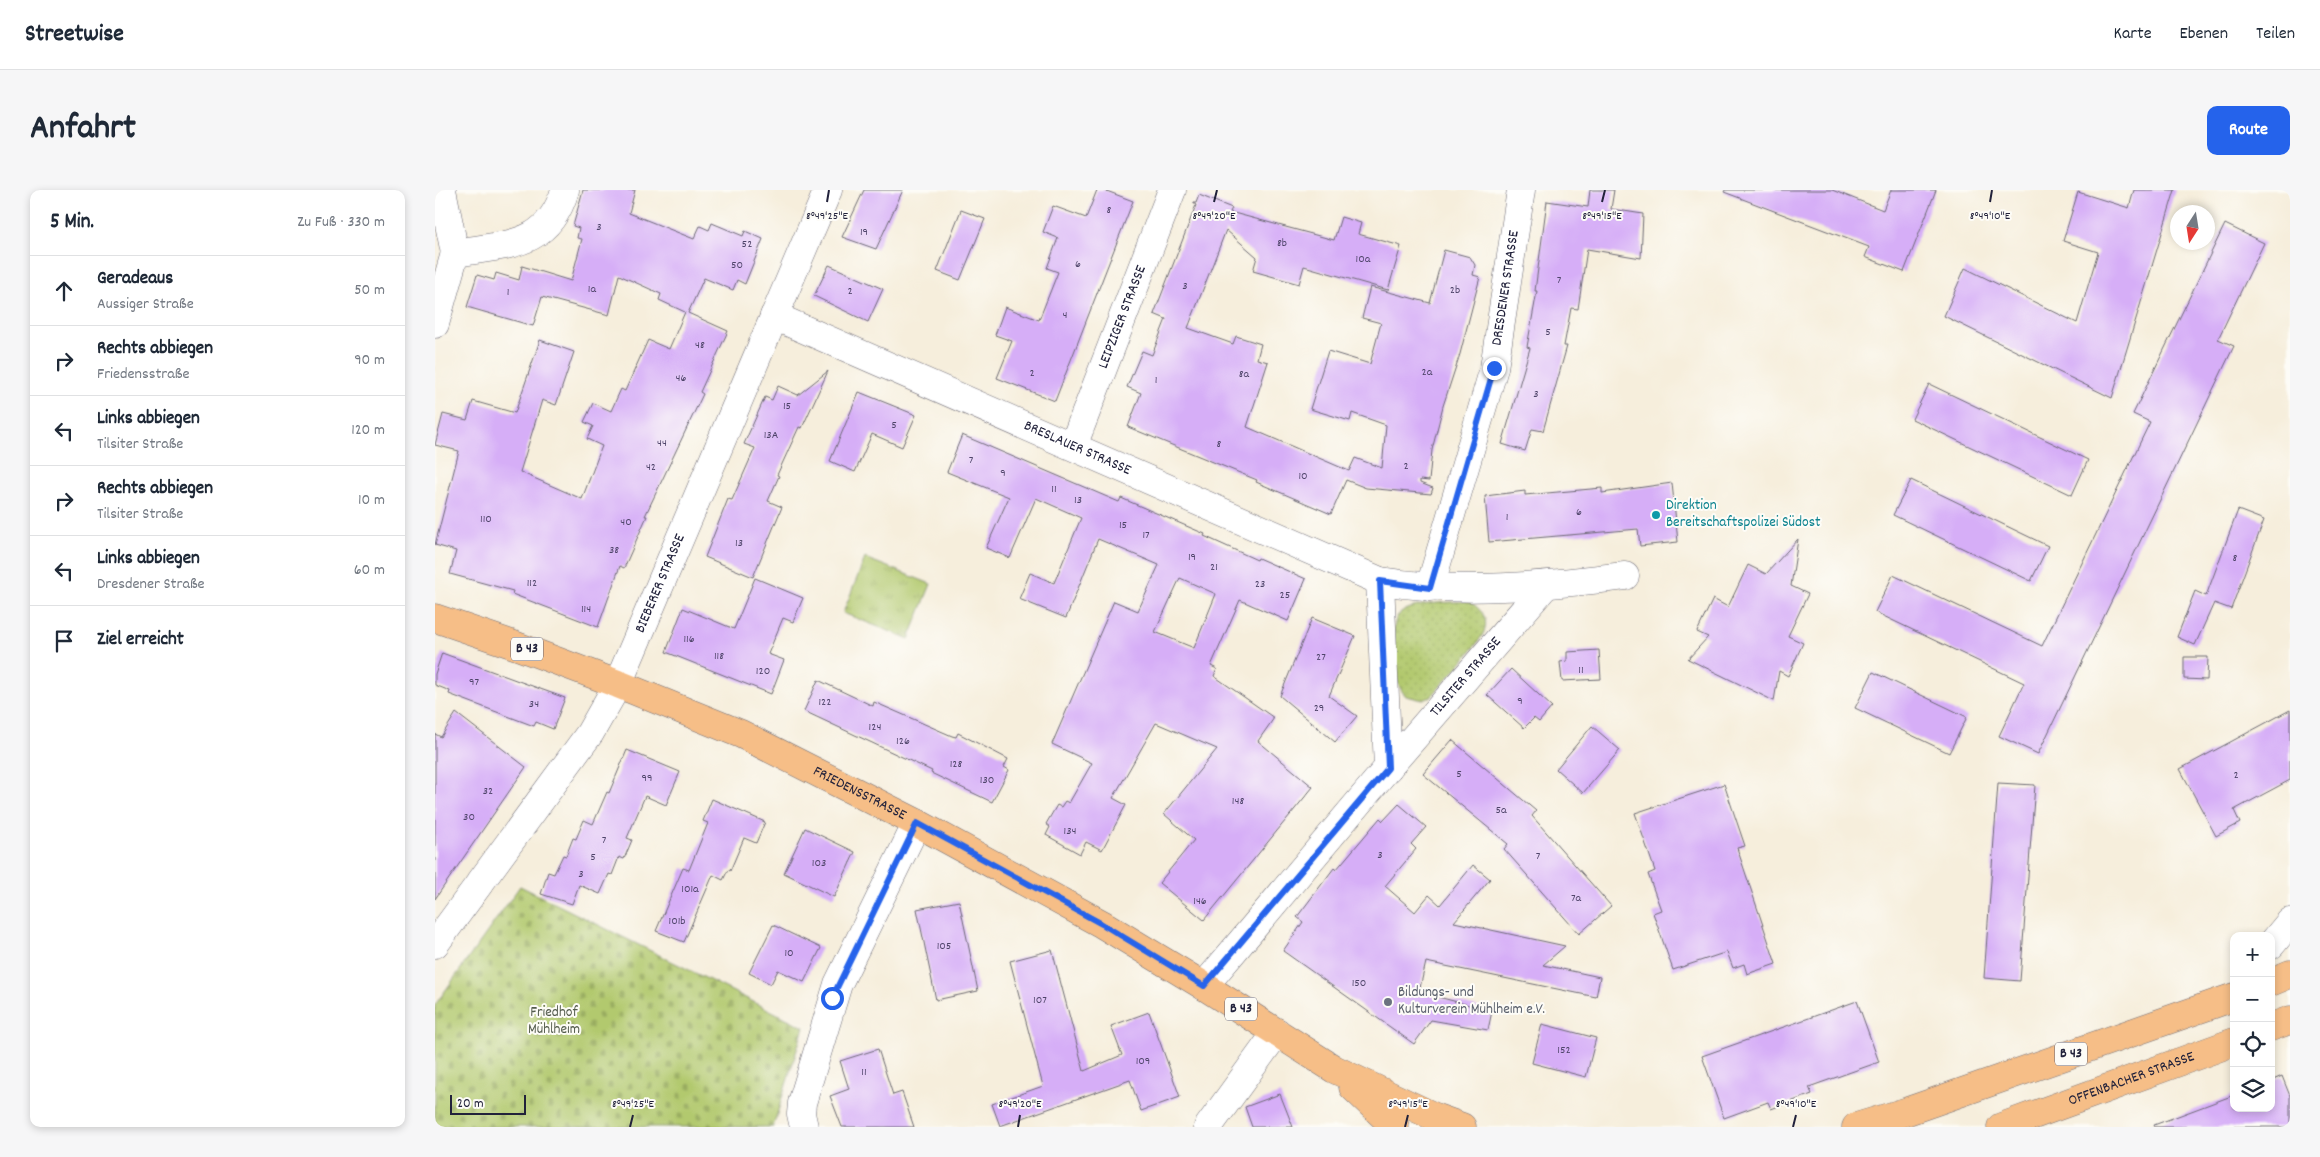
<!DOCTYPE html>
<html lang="de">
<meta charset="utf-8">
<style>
:root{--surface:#fff;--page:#f6f6f7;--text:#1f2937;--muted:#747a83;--line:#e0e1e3;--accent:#2563eb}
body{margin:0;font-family:Dekko,sans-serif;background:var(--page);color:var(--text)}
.controls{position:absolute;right:15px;bottom:15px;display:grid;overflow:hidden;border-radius:10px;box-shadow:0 2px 8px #0003}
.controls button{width:45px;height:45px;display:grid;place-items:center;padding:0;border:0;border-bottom:1px solid var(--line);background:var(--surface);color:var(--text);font:25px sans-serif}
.compass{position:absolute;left:1735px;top:15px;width:45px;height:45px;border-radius:50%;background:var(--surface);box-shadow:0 2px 8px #0003;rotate:192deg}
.scale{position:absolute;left:15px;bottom:12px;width:76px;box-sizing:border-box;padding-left:5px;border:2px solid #22223b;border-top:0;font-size:14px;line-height:18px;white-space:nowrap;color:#22223b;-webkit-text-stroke:4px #fdfcf7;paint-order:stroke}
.stop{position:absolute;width:15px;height:15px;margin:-11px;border:4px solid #2563eb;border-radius:50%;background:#fff}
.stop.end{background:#2563eb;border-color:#fff;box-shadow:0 1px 5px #0008}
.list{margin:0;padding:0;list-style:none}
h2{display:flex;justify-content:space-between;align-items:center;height:65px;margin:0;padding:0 20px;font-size:21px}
h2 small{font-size:16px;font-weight:400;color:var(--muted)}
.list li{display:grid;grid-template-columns:32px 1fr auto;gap:15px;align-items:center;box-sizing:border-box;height:70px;padding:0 20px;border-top:1px solid var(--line)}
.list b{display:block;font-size:19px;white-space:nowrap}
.list p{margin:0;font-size:16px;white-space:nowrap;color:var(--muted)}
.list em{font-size:16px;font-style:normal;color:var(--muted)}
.icon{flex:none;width:28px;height:28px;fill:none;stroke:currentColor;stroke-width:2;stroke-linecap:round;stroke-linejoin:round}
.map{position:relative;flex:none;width:1855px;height:937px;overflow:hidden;border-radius:10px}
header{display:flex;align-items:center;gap:30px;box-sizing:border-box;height:70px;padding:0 25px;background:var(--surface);border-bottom:1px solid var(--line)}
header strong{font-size:24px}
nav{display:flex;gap:28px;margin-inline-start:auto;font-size:18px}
.intro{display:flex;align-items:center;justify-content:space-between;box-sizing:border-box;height:120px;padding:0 30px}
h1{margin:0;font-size:35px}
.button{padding:12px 22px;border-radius:10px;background:var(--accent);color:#fff;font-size:18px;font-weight:700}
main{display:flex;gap:30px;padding:0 30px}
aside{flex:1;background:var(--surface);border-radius:10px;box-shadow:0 2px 8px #0003}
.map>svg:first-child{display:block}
.grass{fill:url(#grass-dots);stroke:#6a7654}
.cemetery{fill:url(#cemetery-stones);stroke:#6a7654}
.park{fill:url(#park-tufts);stroke:#6a7654}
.building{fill:#d6aef7;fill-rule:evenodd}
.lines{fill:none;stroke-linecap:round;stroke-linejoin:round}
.minor-casing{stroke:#6c6973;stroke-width:29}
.tertiary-casing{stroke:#6c6973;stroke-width:29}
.primary-casing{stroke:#6c6973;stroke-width:29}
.minor{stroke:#fff;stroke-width:28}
.tertiary{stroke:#fff;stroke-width:28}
.primary{stroke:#f6be87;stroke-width:28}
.route{stroke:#2563eb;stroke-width:6}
.ticks{fill:none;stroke:#22223b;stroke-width:2}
.culture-dot{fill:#0f9aa8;stroke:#fdfcf7;stroke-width:2}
.worship-dot{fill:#6b7280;stroke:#fdfcf7;stroke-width:2}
.labels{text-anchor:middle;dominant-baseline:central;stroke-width:4;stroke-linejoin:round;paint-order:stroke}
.number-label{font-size:12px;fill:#4f456a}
.shield{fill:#fdfcf7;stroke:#646373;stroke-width:1}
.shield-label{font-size:14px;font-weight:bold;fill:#22223b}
.street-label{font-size:15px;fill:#22223b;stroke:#fdfcf7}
.culture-label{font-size:15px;fill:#0d838f;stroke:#fdfcf7;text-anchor:start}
.worship-label{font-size:15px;fill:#5b616d;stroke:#fdfcf7;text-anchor:start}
.park-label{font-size:15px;fill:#545c4d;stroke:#fdfcf7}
.ticks-label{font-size:12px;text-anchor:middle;fill:#22223b;stroke:#fdfcf7;stroke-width:4;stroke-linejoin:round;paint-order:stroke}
</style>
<header>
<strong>Streetwise</strong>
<nav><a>Karte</a><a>Ebenen</a><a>Teilen</a></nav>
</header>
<div class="intro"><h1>Anfahrt</h1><a class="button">Route</a></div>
<main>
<aside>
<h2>5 Min.<small>Zu Fuß · 330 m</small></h2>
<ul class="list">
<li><svg class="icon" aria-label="ahead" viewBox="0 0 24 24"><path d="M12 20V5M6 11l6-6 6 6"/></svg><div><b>Geradeaus</b><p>Aussiger Straße</p></div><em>50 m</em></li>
<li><svg class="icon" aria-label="right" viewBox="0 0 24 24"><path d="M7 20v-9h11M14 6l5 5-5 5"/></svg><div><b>Rechts abbiegen</b><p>Friedensstraße</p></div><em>90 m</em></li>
<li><svg class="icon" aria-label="left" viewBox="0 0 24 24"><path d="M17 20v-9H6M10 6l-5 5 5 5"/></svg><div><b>Links abbiegen</b><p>Tilsiter Straße</p></div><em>120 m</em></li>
<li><svg class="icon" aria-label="right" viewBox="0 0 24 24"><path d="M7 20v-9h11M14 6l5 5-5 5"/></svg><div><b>Rechts abbiegen</b><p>Tilsiter Straße</p></div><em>10 m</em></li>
<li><svg class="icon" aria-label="left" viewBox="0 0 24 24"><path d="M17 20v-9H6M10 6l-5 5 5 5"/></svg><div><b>Links abbiegen</b><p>Dresdener Straße</p></div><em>60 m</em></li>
<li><svg class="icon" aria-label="arrive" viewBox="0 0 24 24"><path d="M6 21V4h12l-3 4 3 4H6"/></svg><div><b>Ziel erreicht</b></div></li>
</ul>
</aside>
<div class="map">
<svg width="1855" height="937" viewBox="0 0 1855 937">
<defs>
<pattern id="grass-dots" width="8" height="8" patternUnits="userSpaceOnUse" patternTransform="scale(1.25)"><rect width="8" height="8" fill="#b2c96e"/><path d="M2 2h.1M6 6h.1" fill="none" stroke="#99ac60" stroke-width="1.8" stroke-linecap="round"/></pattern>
<pattern id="cemetery-stones" width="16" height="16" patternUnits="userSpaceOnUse" patternTransform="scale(1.25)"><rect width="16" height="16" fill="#b2c96e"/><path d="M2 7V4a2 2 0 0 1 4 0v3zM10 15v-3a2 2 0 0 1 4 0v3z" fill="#99ac60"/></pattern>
<pattern id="park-tufts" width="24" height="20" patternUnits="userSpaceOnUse" patternTransform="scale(1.25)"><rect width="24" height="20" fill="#b2c96e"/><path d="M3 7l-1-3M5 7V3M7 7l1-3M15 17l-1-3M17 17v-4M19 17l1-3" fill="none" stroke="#99ac60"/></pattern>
</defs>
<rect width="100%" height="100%" fill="#fdfcf7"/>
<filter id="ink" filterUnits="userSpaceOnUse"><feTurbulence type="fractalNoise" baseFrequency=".02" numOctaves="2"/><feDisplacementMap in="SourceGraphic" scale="10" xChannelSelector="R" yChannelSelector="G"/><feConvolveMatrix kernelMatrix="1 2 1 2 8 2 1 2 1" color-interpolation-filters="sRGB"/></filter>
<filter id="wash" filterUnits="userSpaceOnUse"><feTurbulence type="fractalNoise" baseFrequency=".0096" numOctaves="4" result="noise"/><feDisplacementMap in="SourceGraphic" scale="20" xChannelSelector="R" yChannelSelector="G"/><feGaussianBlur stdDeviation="1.12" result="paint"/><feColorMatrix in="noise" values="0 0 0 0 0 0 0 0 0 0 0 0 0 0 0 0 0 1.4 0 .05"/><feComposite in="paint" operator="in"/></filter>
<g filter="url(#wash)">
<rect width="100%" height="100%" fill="#f6eedc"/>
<path class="grass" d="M1033,411c11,6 20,15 17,28 -2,12 -44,56 -54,68l-8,3 -17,-4c-11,-11 -10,-24 -10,-39 -1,-12 -4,-27 0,-38 8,-18 55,-16 72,-18z"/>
<polygon class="cemetery" points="85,696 369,837 338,937 0,937 0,815"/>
<polygon class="park" points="430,368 496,394 474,449 408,423"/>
<g id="blocks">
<g class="building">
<polygon points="148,0 200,0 194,23 259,49 265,36 274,40 277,33 308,46 310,41 328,49 310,94 302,90 298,100 269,88 253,123 293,141 265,202 268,204 210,326 212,326 189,378 185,376 163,437 77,404 78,401 15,384 21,361 0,355 24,261 0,255 8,224 32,230 38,211 80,223 105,150 139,162 121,215 107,210 85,282 147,309 167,256 152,249 158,236 149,232 158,213 176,221 186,199 190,201 213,150 234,159 250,122 224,110 226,104 184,85 174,125 107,107 98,136 32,117 42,85 59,90 61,83 84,90 87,76 136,91 147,49 142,48 144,38 138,36"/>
<polygon points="429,0 468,0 441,59 407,47"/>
<polygon points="662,0 669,0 698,11 620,211 562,188 577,151 560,145 570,117 604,130 623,82 612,78 623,48 608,42 618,16 651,28"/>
<polygon points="1155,0 1179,0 1176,19 1208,24 1206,68 1152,59 1143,119 1136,118 1129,156 1132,156 1108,241 1097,239 1090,261 1067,254 1095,158 1092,157 1102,101 1100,101 1112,11 1153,17"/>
<polygon points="1290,0 1397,0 1448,20 1456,0 1501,0 1469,82 1430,67 1434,57 1289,2"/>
<polygon points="1699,0 1740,0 1677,208 1509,126 1530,78 1642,133 1663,62 1628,51 1643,2 1694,18"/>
<polygon points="764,5 797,18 795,22 899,50 906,27 926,33 923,44 966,56 953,100 869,76 864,94 818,81 822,67 791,40 753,138 798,154 801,146 826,154 822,169 833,172 812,237 914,281 920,268 947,278 951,235 917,223 915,231 875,219 893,161 935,174 946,133 927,128 935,97 995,113 1009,60 1035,67 1040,75 1038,85 1045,87 1025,164 1008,216 997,260 994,291 985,290 985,293 998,298 996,304 931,298 911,290 896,324 821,292 822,290 693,237 706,203 692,197 707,161 717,165 731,129 719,124 761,15 758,13 761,13"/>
<polygon points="526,20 550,29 525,90 502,81"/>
<polygon points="1790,34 1829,53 1783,149 1799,156 1603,564 1564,546 1589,493 1440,422 1458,385 1607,456 1715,232 1698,224"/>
<polygon points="394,75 448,99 433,132 379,106"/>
<polygon points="393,181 367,238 364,237 342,285 344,286 333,311 347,317 318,387 270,367 293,309 297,310 320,258 309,254 330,207 337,210 343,196 363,205"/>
<polygon points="1494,194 1653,270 1637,305 1477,229"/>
<polygon points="424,202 481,225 467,257 437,244 420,282 395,271"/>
<path d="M527,245l157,67 2,-4 84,36 -1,2 53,24 1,-2 48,21 -18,42 -48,-21 -29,66 6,3 -3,7 60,42 -16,23 55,46 -109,133 -45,-37 35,-43 -30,-26 53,-65 -61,-26 -43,75 13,7 -24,45 -16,-8 -6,12 -34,-19 4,-8 -4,-3 11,-19 4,2 4,-6 4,2 23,-40 -40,-19 62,-143 24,10 21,-46 -61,-26 -32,79 -47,-19 11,-26 24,10 27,-65 -45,-20 -26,60 -24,-10 23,-51 -62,-25zM745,388l36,16 -22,54 -39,-16z"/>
<polygon points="1476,290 1613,356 1596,391 1458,325"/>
<polygon points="1237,293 1243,352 1205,356 1203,339 1054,352 1050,306 1090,301 1090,305 1167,298 1167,303"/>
<polygon points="1803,320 1829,330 1796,419 1779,413 1760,455 1742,447 1760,401 1771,406"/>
<polygon points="1363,349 1356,396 1373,404 1353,446 1368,453 1353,486 1344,481 1339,511 1253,469 1273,447 1262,442 1278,409 1293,417 1313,375 1331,384"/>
<polygon points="320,388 368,408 358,432 348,428 333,464 349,470 336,504 231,462 248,418 299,439"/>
<polygon points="877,428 920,446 894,506 922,526 900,552 845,506"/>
<polygon points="1164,460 1166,489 1127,491 1125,472 1132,471 1132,462"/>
<polygon points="7,463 130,508 118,539 101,532 99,536 14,504 15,501 0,495 0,484"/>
<polygon points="1749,467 1773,467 1772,490 1749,489"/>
<polygon points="1076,479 1117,517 1104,532 1099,528 1089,538 1052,505"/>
<polygon points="1438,482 1532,527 1514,563 1420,518"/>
<polygon points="383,490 438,516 439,512 517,546 521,547 523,543 573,569 569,577 574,580 557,612 496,583 497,581 369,521"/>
<polygon points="1855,520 1855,590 1799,620 1805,633 1781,646 1745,579"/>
<polygon points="21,523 91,577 0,709 0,544 6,547"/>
<polygon points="1157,536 1185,560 1148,603 1121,579"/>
<polygon points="1017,550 1101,621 1097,626 1176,716 1144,744 1069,659 1073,654 988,584"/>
<polygon points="192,560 245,582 231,615 210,606 192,648 197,650 189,669 184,667 177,685 174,684 165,704 144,695 137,714 106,704 113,682 119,684 128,665 131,666 138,648 141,649 149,630 158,634 172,602 174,603"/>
<polygon points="1563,593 1600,595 1585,791 1549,788"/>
<polygon points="1289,594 1310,656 1302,658 1341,774 1312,784 1309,774 1298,778 1292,762 1238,780 1218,723 1226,720 1213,684 1220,681 1200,623"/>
<polygon points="277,609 330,632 321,653 309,648 295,681 293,680 288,690 278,685 249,752 221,741 248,678 254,680 273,633 268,631"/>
<polygon points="964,614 991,637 976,654 981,659 950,696 980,722 994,705 1005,715 1038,675 1055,689 1019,732 1130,756 1108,775 1165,787 1161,807 991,772 984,802 1057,821 1053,840 996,830 979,854 848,761 868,732 862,727 899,678 901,680 945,628 948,631"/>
<polygon points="370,638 420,662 399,707 349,683"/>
<polygon points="524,711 543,801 501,810 482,719"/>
<polygon points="338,735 386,758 369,792 343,780 336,794 314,783"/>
<polygon points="617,760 649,881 687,865 676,836 714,822 745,907 706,921 695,890 565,936 557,914 608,896 575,771"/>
<polygon points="1422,811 1444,872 1374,897 1377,904 1336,919 1333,912 1289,928 1267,866"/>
<polygon points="1107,834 1161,848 1151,887 1097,873"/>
<polygon points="443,859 458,905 467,902 479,937 407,937 395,906 414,899 405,871"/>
<polygon points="1847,886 1855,906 1855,937 1720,937 1719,935 1799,905 1799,918 1836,918 1836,891"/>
<polygon points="845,904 858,937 817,937 810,917"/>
</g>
</g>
</g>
<g filter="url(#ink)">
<use href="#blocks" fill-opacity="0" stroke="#6c6973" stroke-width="1"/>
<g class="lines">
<g class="minor-casing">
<g id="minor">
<path d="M7,0l13,63c51,-9 93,-5 110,-63"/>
<path id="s1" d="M339,126l606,265c82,13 163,5 245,-5"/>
<polyline points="0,134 20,63"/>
<path id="s2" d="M638,256l99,-256"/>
<polyline points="945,391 953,578"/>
<path id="s3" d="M995,397l64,-219 27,-178"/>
<path id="s4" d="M183,494l210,-494"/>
<polyline points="1836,755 1855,732"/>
<path id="s5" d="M769,796l176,-209 165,-191"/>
<polyline points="369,937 366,924 367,913 403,794 482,633"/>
<polyline points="773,937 842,842"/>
</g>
</g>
<g class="tertiary-casing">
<polyline id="tertiary" points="0,754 155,543 183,494"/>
</g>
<g class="primary-casing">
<g id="primary">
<path id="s6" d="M0,428l82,28 101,38 123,50 89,45 87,44 185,101 102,62 130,83 103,49 25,9"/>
<polyline points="1836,792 1855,784"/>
<polyline points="1836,837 1855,830"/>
<polyline points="918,897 960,937"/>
<polyline points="1421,937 1473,921 1799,807"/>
<path id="s7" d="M1566,937l233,-85"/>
</g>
</g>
<use href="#minor" class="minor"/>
<use href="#tertiary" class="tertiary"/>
<use href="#primary" class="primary"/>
</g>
</g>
<g class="lines" filter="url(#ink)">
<polyline class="route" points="397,808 482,633 667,734 769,796 953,578 945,391 995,398 1059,178"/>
</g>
<path class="ticks" d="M392,12l2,-12M779,12l3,-12M1167,12l3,-12M1555,12l2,-12M195,937l3,-12M583,937l2,-12M970,937l3,-12M1358,937l3,-12"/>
<circle class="culture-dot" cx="1221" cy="325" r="5"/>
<circle class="worship-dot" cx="953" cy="812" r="5"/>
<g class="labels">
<g class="number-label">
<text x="674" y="20">8</text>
<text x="164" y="37">3</text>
<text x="429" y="42">19</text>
<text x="847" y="53">8b</text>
<text x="312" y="54">52</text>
<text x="928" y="69">10a</text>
<text x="643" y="74">6</text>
<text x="302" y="75">50</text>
<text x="1124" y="90">7</text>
<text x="750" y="96">3</text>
<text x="157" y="99">1a</text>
<text x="1020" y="100">2b</text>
<text x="415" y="101">2</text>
<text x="73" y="102">1</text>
<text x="630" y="125">4</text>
<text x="1113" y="142">5</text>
<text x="265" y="155">48</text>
<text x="992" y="182">2a</text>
<text x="597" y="183">2</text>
<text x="809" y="184">8a</text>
<text x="246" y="188">46</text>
<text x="721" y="190">1</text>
<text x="1101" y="204">3</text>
<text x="352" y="216">15</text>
<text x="459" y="235">5</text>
<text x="336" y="245">13A</text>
<text x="227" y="253">44</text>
<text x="784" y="254">8</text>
<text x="536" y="270">7</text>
<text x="971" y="276">2</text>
<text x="216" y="277">42</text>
<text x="568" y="283">9</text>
<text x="868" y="286">10</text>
<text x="619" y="299">11</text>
<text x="643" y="310">13</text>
<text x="1144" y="322">6</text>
<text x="1072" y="327">1</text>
<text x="51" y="329">110</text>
<text x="191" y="332">40</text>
<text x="688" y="335">15</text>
<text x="711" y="345">17</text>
<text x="304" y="353">13</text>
<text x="179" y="360">38</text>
<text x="757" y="367">19</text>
<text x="1800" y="368">8</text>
<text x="779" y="377">21</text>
<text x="97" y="393">112</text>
<text x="825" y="394">23</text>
<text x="850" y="405">25</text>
<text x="151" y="419">114</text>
<text x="254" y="449">116</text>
<text x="284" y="466">118</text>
<text x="886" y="467">27</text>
<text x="1146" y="480">11</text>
<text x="328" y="481">120</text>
<text x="39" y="492">97</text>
<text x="1085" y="511">9</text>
<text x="390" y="512">122</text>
<text x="99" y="514">34</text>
<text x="884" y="518">29</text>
<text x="440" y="537">124</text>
<text x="468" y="551">126</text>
<text x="521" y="574">128</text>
<text x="1024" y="584">5</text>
<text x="1801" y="585">2</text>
<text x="212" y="588">99</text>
<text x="552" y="590">130</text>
<text x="53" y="601">32</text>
<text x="803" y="611">148</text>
<text x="1066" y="620">5a</text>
<text x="34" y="627">30</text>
<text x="635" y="641">134</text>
<text x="169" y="650">7</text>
<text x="945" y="665">3</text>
<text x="1103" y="666">7</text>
<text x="158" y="667">5</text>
<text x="384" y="673">103</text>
<text x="146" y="684">3</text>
<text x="255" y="699">101a</text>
<text x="1141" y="708">7a</text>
<text x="765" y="711">146</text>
<text x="242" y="731">101b</text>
<text x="509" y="756">105</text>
<text x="354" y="763">10</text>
<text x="924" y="793">150</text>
<text x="605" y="810">107</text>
<text x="1129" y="860">152</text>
<text x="708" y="871">109</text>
<text x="429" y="882">11</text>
</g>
<g class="shield">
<rect x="76" y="447.5" width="32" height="23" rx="4"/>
<rect x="790" y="807.5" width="32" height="23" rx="4"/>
<rect x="1620" y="852.5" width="32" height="23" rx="4"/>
</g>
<g class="shield-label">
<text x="92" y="459">B 43</text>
<text x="806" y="819">B 43</text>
<text x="1636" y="864">B 43</text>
</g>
<g class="street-label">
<text stroke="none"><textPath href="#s3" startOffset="309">DRESDENER STRASSE</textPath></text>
<text stroke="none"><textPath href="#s2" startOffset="138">LEIPZIGER STRASSE</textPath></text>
<text stroke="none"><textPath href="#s1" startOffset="331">BRESLAUER STRASSE</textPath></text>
<text stroke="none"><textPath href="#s4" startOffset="109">BIEBERER STRASSE</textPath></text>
<text stroke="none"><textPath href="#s5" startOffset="405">TILSITER STRASSE</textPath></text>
<text stroke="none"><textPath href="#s6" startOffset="460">FRIEDENSSTRASSE</textPath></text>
<text stroke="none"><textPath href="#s7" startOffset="139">OFFENBACHER STRASSE</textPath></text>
</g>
<g class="culture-label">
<text x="1231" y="316">Direktion<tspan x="1231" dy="17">Bereitschaftspolizei Südost</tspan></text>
</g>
<g class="worship-label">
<text x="963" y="803">Bildungs- und<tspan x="963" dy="17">Kulturverein Mühlheim e.V.</tspan></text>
</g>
<g class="park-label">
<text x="119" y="823">Friedhof<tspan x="119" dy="17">Mühlheim</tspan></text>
</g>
</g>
<g class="ticks-label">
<text x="392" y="29">8°49'25"E</text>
<text x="779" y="29">8°49'20"E</text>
<text x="1167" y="29">8°49'15"E</text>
<text x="1555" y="29">8°49'10"E</text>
<text x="198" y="917">8°49'25"E</text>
<text x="585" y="917">8°49'20"E</text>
<text x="973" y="917">8°49'15"E</text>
<text x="1361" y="917">8°49'10"E</text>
</g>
</svg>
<div class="controls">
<button>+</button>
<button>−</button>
<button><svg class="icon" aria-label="locate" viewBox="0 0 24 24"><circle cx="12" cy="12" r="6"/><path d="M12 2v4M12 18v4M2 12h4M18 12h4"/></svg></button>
<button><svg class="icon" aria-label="layers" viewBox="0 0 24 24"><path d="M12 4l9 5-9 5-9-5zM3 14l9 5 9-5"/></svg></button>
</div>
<svg class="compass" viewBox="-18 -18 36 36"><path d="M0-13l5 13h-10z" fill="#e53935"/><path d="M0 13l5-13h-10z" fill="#747a83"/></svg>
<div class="scale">20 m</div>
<div class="stop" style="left:397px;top:808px"></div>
<div class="stop end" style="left:1059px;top:178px"></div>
</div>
</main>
